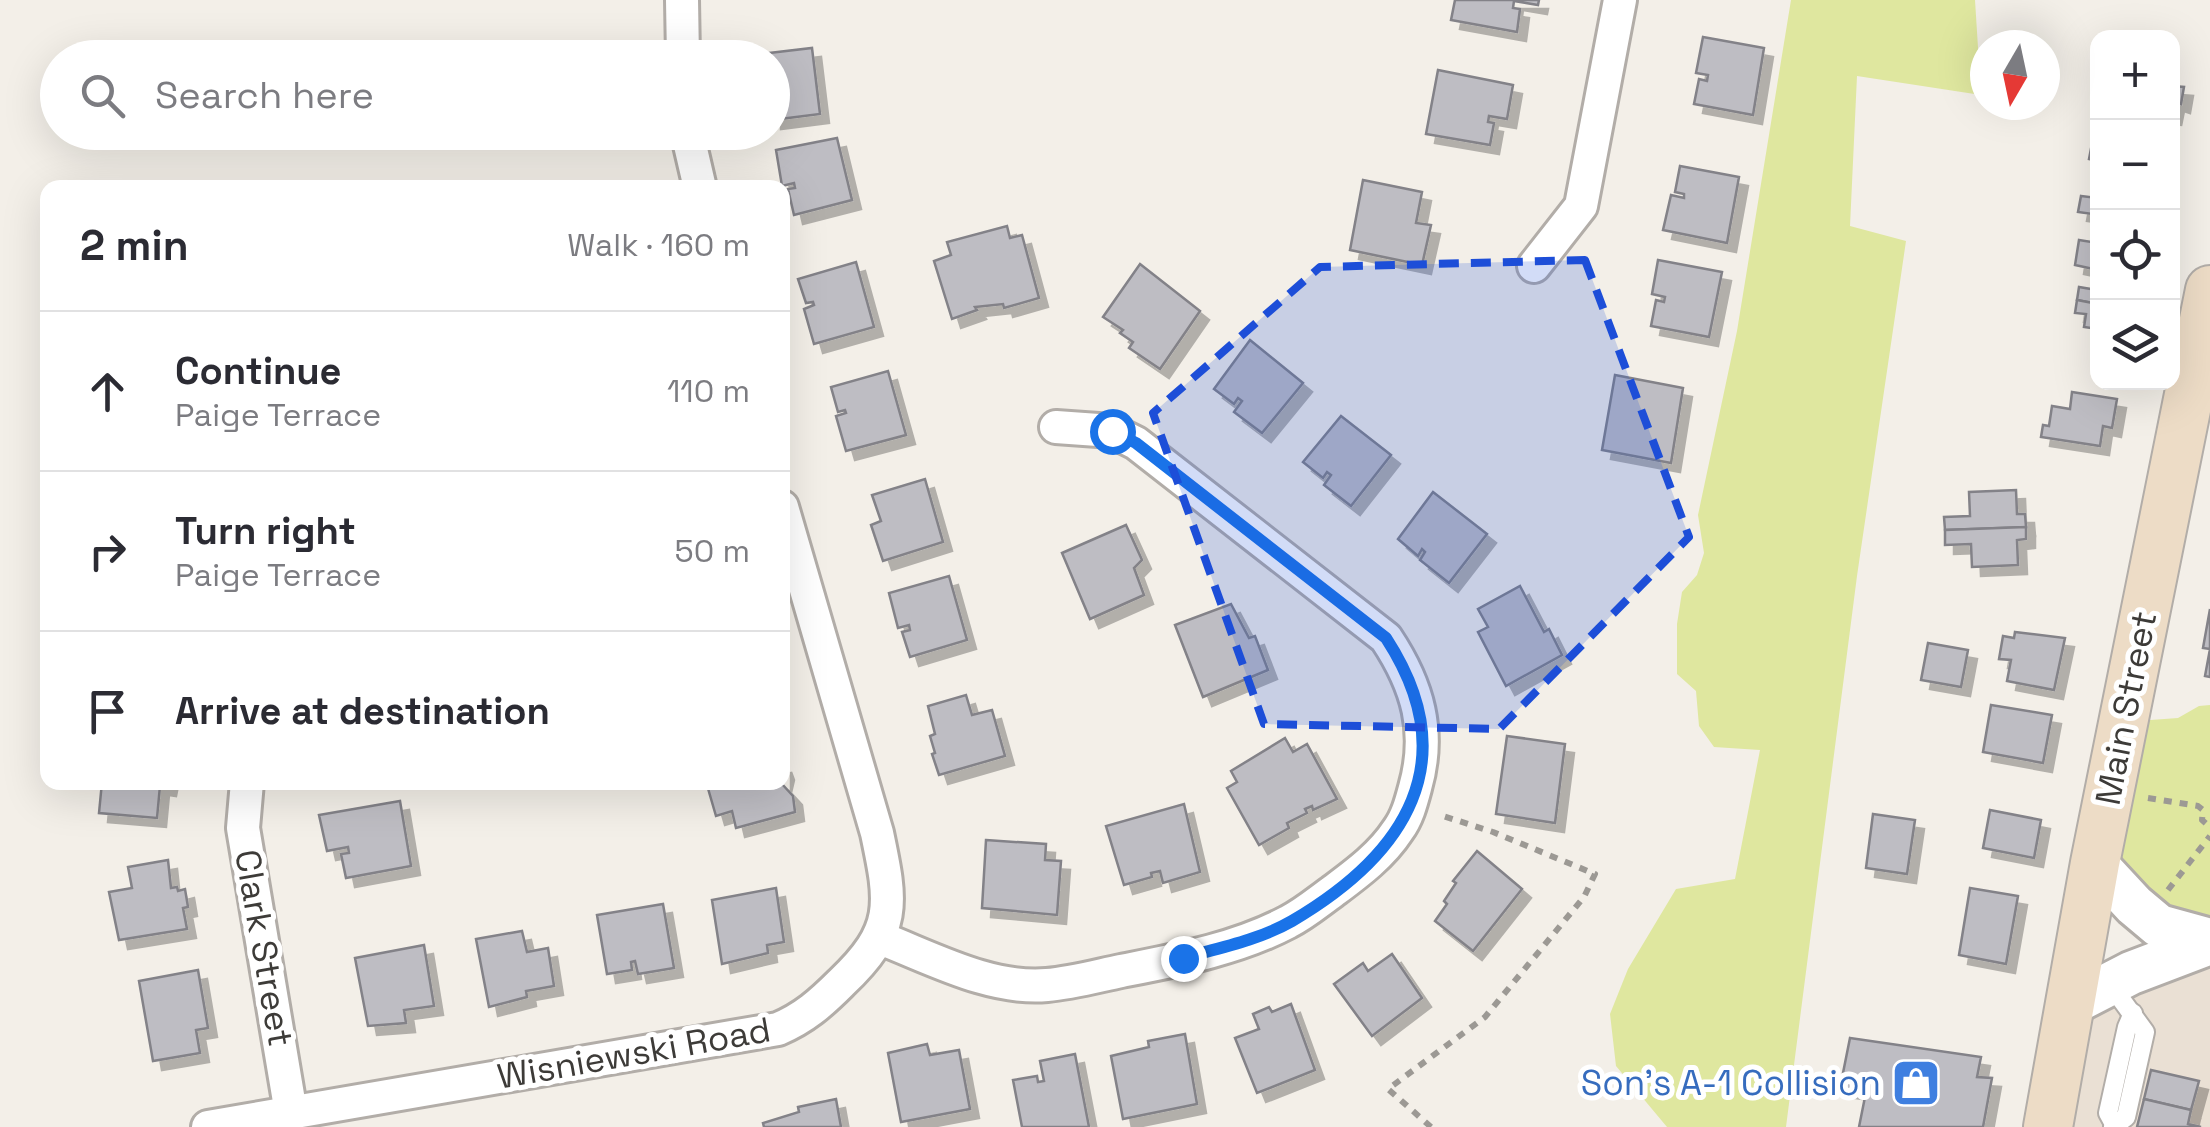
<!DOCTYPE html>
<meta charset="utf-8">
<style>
:root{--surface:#fff;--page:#f2f2f3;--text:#2b2b33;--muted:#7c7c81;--line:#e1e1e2}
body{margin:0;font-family:"Space Grotesk",sans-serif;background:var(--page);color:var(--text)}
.controls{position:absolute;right:30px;top:30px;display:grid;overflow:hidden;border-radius:20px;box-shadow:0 10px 40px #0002}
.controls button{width:90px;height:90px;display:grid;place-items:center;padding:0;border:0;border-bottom:2px solid var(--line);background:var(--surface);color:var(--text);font:50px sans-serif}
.compass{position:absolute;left:1970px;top:30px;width:90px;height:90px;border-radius:50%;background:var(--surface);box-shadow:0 10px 40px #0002;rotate:189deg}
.stop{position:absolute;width:30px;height:30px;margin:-22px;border:8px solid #1a73e8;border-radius:50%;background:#fff}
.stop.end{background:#1a73e8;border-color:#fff;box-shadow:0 2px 10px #0008}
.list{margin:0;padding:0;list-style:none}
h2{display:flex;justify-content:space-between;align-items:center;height:130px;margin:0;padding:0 40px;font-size:42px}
h2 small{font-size:32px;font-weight:400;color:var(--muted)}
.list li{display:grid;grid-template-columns:65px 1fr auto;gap:30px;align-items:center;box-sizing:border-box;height:160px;padding:0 40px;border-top:2px solid var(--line)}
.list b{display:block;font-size:38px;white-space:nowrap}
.list p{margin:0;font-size:32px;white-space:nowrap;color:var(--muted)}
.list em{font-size:32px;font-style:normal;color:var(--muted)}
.icon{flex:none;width:55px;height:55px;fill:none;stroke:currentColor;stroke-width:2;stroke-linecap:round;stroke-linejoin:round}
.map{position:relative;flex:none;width:2210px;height:1127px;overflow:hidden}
.search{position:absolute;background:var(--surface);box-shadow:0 10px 40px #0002;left:40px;top:40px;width:750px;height:110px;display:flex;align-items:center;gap:25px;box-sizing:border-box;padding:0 35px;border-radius:55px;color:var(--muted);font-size:38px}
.panel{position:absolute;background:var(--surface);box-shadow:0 10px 40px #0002;left:40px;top:180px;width:750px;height:610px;border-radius:20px}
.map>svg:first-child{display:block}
.built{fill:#eae0d4}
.green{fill:#dfe79f}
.building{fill:#bebdc3;stroke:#838288;stroke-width:2.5;filter:url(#shadow)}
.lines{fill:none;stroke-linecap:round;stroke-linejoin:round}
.service-casing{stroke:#b2ada8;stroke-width:22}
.minor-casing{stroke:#b2ada8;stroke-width:38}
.tertiary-casing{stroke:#b2ada8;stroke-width:48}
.secondary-casing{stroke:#b2ada8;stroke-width:52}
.path{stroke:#9c9994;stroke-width:6;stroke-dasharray:8 8;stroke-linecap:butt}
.service{stroke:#fff;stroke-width:18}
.minor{stroke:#fff;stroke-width:32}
.tertiary{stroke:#fff;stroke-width:42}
.secondary{stroke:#eddcc6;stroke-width:48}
.route{stroke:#1a73e8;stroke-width:12}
.marked{fill:#1d4ed8;fill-opacity:0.2;stroke:#1d4ed8;stroke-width:8;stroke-dasharray:20 12;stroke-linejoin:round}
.labels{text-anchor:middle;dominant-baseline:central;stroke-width:10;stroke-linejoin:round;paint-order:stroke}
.street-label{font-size:35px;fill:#3d3b38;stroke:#fff}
.shop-label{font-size:35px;fill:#366cbe;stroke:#fff;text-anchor:end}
</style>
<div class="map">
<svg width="2210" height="1127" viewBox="0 0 2210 1127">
<defs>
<filter id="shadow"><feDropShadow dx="9" dy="9" stdDeviation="0" flood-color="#0004"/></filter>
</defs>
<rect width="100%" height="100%" fill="#f3efe8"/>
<polygon class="built" points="2210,943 2210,1127 2048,1127 2071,1004"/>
<g class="green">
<polygon points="1791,0 1975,0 1981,95 1857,76 1850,226 1906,241 1857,576 1786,1127 1667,1127 1616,1066 1610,1014 1628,969 1676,889 1735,879 1760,750 1714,747 1699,726 1696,691 1677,674 1677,624 1682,592 1697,575 1704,553 1698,515 1737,331"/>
<polygon points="2210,705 2210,940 2095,863 2123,722 2178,718 2199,706"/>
</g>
<g class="building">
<polygon points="1455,0 1539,0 1538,5 1514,1 1513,8 1520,9 1517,32 1451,20"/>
<polygon points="1703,37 1764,48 1753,115 1694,104 1699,79 1707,81 1708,75 1696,73"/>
<polygon points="812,48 820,114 772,120 772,58 752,55"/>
<polygon points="608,52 609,58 552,58"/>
<polygon points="1438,70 1513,85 1507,119 1489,116 1488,122 1494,123 1490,145 1426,134"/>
<polygon points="2172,86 2184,87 2181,104 2175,102 2172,117"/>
<polygon points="837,138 852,200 794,215 788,189 795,188 794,183 782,186 776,150"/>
<polygon points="2093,138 2098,139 2098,161 2089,159"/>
<polygon points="1680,166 1739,177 1727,243 1663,230 1671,195 1684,198 1684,194 1675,192"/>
<polygon points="1363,180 1422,192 1416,223 1431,225 1422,265 1350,250"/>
<polygon points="2081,196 2098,198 2098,222 2092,221 2093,214 2078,212"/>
<polygon points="1007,226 1010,238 1022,235 1039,298 1004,308 1003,304 975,307 977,310 952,319 934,261 951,255 947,242"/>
<polygon points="2079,240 2098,243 2098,270 2075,265"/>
<polygon points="1658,260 1722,272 1709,337 1651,326 1656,300 1664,302 1665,297 1652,294"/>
<polygon points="856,262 874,327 814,344 804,309 814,305 813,302 806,303 798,279"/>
<polygon points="1140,264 1200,311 1160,369 1129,348 1133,342 1120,333 1123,330 1103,317"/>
<polygon points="2093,278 2098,279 2098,304 2077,300 2079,287 2091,289"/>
<polygon points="2077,300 2098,304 2098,329 2084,327 2086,314 2075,313"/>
<polygon points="1250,340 1303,383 1262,433 1234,412 1242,401 1238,398 1234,404 1214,389"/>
<polygon points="888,371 906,435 846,451 836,416 846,413 845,410 838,412 831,387"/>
<polygon points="1615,375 1683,388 1671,463 1602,450"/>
<polygon points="2072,392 2117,399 2112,428 2103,426 2100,446 2041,437 2043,425 2049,426 2052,406 2070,409"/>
<polygon points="1341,416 1391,455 1351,506 1324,485 1331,475 1327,472 1323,478 1303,462"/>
<polygon points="925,479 943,542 883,561 871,525 881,521 872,495"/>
<polygon points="2016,490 2017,514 2025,514 2026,527 1945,530 1944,517 1970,516 1969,492"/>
<polygon points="1433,492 1487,534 1449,583 1420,560 1425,552 1422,549 1418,556 1398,539"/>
<polygon points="1126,525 1142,560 1134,568 1144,595 1090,619 1062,553"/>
<polygon points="2026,527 2026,539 2017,540 2018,565 1972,567 1971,544 1945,545 1945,530"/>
<polygon points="949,576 967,640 910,657 902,632 910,630 909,625 898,628 889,593"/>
<polygon points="1520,586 1544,632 1549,629 1562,655 1506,686 1478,632 1488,627 1478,609"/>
<polygon points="1231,604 1249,638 1255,636 1268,670 1203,697 1175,625"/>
<polygon points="2210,609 2210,677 2205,676 2210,649 2203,648"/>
<polygon points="2015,632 2065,638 2054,690 2007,681 2011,660 1999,659 2003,636 2014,638"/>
<polygon points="1928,643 1968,650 1961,687 1921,680"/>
<polygon points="966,695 972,715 992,710 1005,756 939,775 932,754 935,753 930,736 935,734 928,706"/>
<polygon points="1991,705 2052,715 2043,763 1983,752"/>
<polygon points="1507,736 1565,744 1555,823 1496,814"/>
<polygon points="1285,738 1293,752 1307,744 1337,799 1313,810 1312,806 1305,809 1307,813 1287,823 1289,828 1259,845 1227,788 1237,782 1231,771"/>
<polygon points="782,763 785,771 782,784 793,796 795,812 736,828 732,811 716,816 707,785 709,782 782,782"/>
<polygon points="102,782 168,782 167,787 160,786 157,818 99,813"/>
<polygon points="400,801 411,866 346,878 341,854 349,853 348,847 327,851 319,815"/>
<polygon points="1184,804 1200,872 1163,883 1160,871 1151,873 1152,877 1124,885 1106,826"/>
<polygon points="1990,810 2041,820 2034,858 1983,848"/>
<polygon points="1873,814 1915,820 1907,874 1866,868"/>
<polygon points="986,840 1046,844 1045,860 1061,861 1057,915 982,908"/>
<polygon points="1477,851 1522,889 1473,951 1435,921 1447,904 1444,901 1456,883 1453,881"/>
<polygon points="168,860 171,888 177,887 178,891 185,889 188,907 183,908 187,929 119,940 109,892 132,888 128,867"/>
<polygon points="776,888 784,942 767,945 768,953 722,964 712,900"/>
<polygon points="1970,888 2018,896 2006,964 1959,955"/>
<polygon points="663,904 674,968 638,974 635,961 631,962 632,970 607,974 597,915"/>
<polygon points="522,931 527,952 548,948 554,986 526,991 527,997 489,1007 476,939"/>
<polygon points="424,945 434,1006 404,1010 406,1023 368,1026 355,958"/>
<polygon points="1392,954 1422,998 1372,1036 1334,984 1363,963 1368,971"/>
<polygon points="198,970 208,1028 196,1030 200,1053 153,1061 139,981"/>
<polygon points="1291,1004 1315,1070 1257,1093 1235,1038 1259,1029 1253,1014 1269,1007 1272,1012"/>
<polygon points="1185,1034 1197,1104 1123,1119 1111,1056 1149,1047 1148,1041"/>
<polygon points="1850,1038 1981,1057 1977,1077 1992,1078 1983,1127 1859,1127 1866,1092 1840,1088"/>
<polygon points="927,1044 930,1055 959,1050 970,1109 901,1122 888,1053"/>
<polygon points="1075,1054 1089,1127 1022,1127 1013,1080 1037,1076 1038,1082 1044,1081 1040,1061"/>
<polygon points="2151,1070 2199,1081 2191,1110 2144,1099"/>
<polygon points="836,1099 841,1127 764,1127 763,1123 799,1112 798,1107"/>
<polygon points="2144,1099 2191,1110 2188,1124 2201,1127 2137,1127"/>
</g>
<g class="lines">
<g class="service-casing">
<g id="service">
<polyline points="2110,984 2145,1032 2126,1117 2113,1127"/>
<polyline points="2114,1124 2108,1113 2127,1027 2133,1013"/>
</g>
</g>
<g class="minor-casing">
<g id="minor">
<polyline points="682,0 683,58"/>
<polyline points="687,132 700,188"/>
<polyline points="1534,266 1581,206 1620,0"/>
<polyline points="247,782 243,828 291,1113"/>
<path d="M880,938c52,20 110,52 167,47 24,-2 50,-9 74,-14 56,-11 116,-22 167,-49 16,-8 30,-20 44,-30 24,-18 49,-36 66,-62 9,-12 13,-27 17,-42 16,-56 3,-102 -29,-150l-250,-195 -24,-12 -56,-4"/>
<path d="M208,1127l570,-98c26,-11 43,-26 63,-46 56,-53 51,-79 36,-150l-95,-326"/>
</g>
</g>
<g class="tertiary-casing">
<g id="tertiary">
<polyline points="2095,863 2134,905 2159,926 2210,940"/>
<polyline points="2071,1004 2131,973 2210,943"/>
</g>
</g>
<g class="secondary-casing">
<polyline id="secondary" points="2048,1127 2095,863 2210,290"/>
</g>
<g class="path">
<polyline points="2148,798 2198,806 2203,810 2202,820 2210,827"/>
<polyline points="2168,890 2210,836"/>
<polyline points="1431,1127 1388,1089 1485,1017 1584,897 1595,874 1493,832 1440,815"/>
</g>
<use href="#service" class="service"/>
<use href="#minor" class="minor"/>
<use href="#tertiary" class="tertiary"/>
<use href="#secondary" class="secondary"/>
</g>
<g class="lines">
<path class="route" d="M1112,431l24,12 250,195c80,123 20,216 -94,283 -33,19 -73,27 -109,37"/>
</g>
<path class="marked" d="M1585,260l104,277 -190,192 -235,-5 -111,-311 167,-146z"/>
<defs>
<g id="shop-square" transform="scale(2.5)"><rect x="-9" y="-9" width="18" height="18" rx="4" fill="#3f7fe0" stroke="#fff"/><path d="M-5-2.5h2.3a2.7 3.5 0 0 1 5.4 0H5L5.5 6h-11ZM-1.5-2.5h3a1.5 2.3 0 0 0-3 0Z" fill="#fff"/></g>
</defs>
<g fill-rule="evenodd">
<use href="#shop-square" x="1916" y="1083"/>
</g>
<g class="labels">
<g class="street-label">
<text transform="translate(2126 708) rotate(-79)">Main Street</text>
<text transform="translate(264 948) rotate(80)">Clark Street</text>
<text transform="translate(634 1053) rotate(-10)">Wisniewski Road</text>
</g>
<g class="shop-label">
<text x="1881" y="1083">Son's A-1 Collision</text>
</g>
</g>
</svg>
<div class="controls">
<button>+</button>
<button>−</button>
<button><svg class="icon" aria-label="locate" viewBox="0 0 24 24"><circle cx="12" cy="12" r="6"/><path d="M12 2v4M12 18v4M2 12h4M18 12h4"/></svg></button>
<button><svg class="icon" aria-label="layers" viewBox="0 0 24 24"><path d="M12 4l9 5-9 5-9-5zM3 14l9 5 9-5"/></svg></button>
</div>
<svg class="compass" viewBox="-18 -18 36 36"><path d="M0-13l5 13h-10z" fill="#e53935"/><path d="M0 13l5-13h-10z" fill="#7c7c81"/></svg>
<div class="stop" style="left:1112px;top:431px"></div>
<div class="stop end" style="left:1183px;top:958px"></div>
<div class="search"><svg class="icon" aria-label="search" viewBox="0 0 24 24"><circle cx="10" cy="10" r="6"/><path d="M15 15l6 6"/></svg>Search here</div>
<section class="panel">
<h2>2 min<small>Walk · 160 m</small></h2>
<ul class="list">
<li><svg class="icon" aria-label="ahead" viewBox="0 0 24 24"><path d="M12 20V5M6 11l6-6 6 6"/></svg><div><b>Continue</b><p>Paige Terrace</p></div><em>110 m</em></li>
<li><svg class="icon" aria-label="right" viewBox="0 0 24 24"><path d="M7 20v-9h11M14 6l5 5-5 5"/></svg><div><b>Turn right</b><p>Paige Terrace</p></div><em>50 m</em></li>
<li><svg class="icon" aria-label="arrive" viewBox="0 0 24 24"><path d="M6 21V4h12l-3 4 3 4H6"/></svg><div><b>Arrive at destination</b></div></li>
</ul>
</section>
</div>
